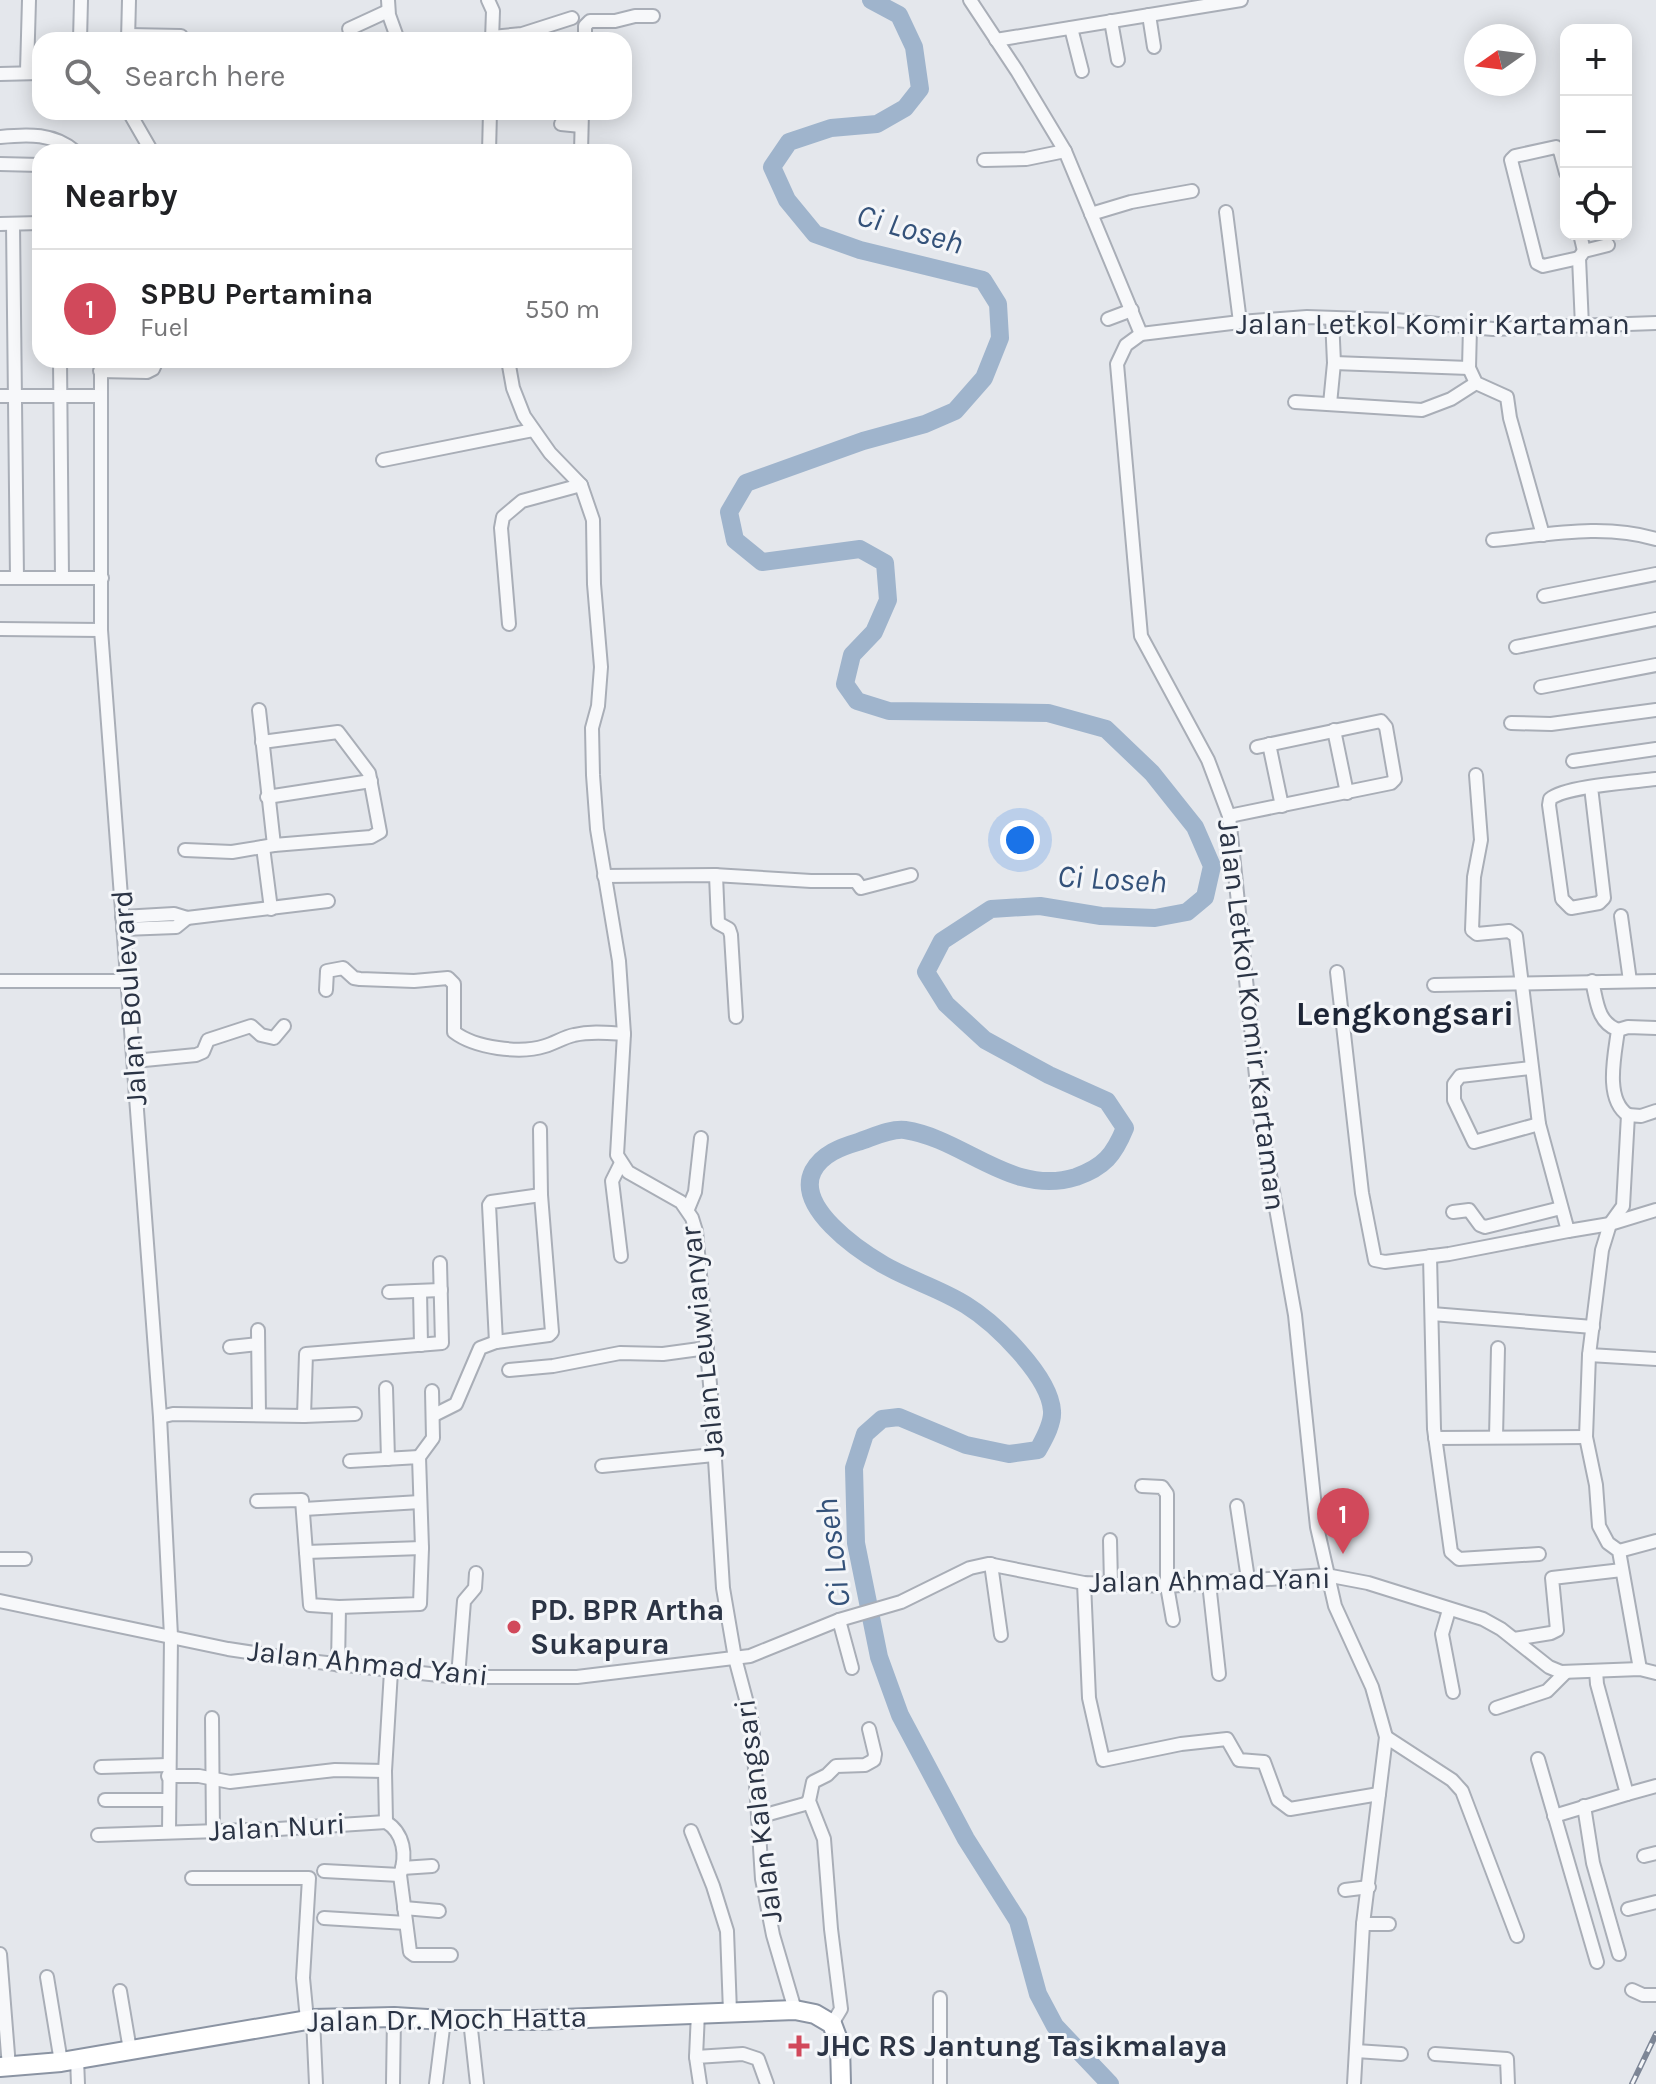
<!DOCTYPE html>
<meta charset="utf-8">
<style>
:root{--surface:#fff;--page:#f2f2f2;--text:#202124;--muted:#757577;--line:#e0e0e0;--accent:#d1495b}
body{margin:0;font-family:Karla,sans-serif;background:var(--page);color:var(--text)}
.controls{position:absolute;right:24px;top:24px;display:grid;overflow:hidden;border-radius:16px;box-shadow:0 4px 20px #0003}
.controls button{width:72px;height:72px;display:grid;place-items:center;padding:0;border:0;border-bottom:2px solid var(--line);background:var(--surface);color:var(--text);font:40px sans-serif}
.compass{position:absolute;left:1464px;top:24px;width:72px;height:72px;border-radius:50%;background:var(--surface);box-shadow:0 4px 20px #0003;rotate:256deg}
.you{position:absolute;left:1020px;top:840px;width:28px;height:28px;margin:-20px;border:6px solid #fff;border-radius:50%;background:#1a73e8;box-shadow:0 0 0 12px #1a73e833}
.badge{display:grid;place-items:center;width:52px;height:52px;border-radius:50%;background:var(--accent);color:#fff;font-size:26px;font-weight:700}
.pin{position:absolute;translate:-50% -66px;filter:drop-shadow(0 2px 4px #0008)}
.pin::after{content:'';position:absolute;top:42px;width:28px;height:24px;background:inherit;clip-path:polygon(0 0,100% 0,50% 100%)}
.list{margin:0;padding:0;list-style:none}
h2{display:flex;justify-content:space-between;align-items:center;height:104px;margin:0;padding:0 32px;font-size:34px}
h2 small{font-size:26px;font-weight:400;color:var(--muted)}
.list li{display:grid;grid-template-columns:52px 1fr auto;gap:24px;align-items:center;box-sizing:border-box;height:120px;padding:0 32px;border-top:2px solid var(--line)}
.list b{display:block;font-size:30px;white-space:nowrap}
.list p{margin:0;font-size:26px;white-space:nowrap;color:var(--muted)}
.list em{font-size:26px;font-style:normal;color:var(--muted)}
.icon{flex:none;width:44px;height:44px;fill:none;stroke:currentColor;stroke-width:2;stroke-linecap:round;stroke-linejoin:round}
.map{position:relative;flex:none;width:1656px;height:2084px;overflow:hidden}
.search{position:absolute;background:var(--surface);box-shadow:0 4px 20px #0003;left:32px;top:32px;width:600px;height:88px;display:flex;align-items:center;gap:20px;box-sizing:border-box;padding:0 28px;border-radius:24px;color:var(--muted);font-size:30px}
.panel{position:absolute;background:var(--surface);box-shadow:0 4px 20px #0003;left:32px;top:144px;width:600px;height:224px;border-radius:24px}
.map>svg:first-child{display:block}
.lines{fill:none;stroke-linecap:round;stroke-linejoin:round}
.river{stroke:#9fb4cc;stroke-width:18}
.minor-casing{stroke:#a9aeb7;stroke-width:16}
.highway-casing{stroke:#8b94a3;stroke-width:22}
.minor{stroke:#f7f8fa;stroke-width:12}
.highway{stroke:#fff;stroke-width:18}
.rail-casing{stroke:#7d8696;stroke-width:6}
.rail{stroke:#f4f6f9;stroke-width:3;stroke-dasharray:9;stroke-linecap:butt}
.poi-dot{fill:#d1495b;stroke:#f4f6f9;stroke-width:3}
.labels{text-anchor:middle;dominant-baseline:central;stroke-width:6;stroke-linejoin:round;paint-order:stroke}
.street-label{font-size:30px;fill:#2b3445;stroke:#f4f6f9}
.poi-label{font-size:30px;font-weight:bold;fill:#2b3445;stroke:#f4f6f9;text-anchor:start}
.water-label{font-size:32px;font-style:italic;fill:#34527a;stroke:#f4f6f9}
.quarter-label{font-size:34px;font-weight:bold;fill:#1d2536;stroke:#f4f6f9}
</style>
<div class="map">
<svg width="1656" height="2084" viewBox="0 0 1656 2084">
<rect width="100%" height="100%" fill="#e4e7ec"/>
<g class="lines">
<path class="river" d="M871,0l28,15 15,32 6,42 -15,19 -28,16 -46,4 -42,14 -17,25 15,33 28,34 45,16 123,30 15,24 2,34 -16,40 -29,33 -30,13 -62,17 -117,42 -17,29 6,28 27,22 98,-13 25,14 3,37 -14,32 -22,23 -7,29 12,17 32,10 159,2 58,16 46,44 43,54 17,39 -7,31 -18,15 -32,6 -54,-2 -61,-10 -49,3 -49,32 -16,31 20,32 39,36 64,35 58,26 18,27c-11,27 -21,39 -49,49 -64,20 -111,-38 -171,-47 -14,-2 -34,8 -47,12 -17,5 -36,12 -45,29 -18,36 45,79 71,94 26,15 57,24 82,40 29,18 84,71 86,106 1,13 -8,28 -14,39l-29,4 -43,-9 -67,-28 -17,2 -17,15 -11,34 2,75 23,114 21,58 66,124 52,82 20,73 17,32 55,58"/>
<g class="minor-casing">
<g id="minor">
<polyline points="388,0 389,15 398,40"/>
<polyline points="488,0 493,11 492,40"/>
<polyline points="970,0 1017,71 1065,151 1141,334"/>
<polyline points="1149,15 1154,47"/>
<polyline points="1111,21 1118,60"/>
<polyline points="1071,28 1082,71"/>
<polyline points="349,29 388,11"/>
<polyline points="128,35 181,36"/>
<polyline points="492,37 522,34 572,18"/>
<polyline points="80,40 81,0"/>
<polyline points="128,40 129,0"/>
<polyline points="585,40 585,26 590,21 615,21 635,16 653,16"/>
<polyline points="996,40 1241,0"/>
<polyline points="27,71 29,0"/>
<polyline points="0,74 40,73"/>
<polyline points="129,112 152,152"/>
<polyline points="561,124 581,126"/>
<path d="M0,137c28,-3 54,-4 76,15"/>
<polyline points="489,152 490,112"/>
<polyline points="581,152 582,112"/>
<polyline points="984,160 1026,159 1065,151"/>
<polyline points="0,164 40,165"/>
<polyline points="1566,173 1560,151 1556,147 1515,156 1511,160 1537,263 1543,266 1579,258"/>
<polyline points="1226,212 1240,322"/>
<polyline points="1091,214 1131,202 1192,191"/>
<polyline points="0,224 40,223"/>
<polyline points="13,224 17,578"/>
<polyline points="1580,234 1584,251"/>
<polyline points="1108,319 1132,310"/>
<polyline points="1582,326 1579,258 1584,251 1608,245"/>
<polyline points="1470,327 1469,368 1476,383 1507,397 1510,418 1543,535"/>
<polyline points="60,360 62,578"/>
<polyline points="101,360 101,630 160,1417 171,1636 169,1832"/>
<polyline points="508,360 513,388 524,416 550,453 581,485 593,520 594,584 601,667 598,706 592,728 593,775 597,829 619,961 624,1034 617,1155 628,1172 681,1202 692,1218 696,1231 711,1395 723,1588 735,1658 752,1722 762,1879 773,1935 795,2010"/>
<polyline points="1334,363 1469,368"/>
<polyline points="100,371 147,372 153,369 157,360"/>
<polyline points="0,396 100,396"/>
<polyline points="1295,402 1422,410 1451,399 1476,383"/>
<polyline points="1330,404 1334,363 1332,318"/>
<polyline points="383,460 533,430"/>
<path d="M1493,540c54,-5 110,-17 163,-1"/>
<polyline points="0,578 102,578"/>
<polyline points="1544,596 1656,574"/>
<polyline points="509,624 501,528 503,517 522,501 581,485"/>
<polyline points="0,629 101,630"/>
<polyline points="1516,647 1656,619"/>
<polyline points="1541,687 1656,665"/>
<polyline points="259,710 274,845"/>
<polyline points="1511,723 1551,724 1656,710"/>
<polyline points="1334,730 1347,793"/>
<polyline points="1269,744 1282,806"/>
<polyline points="1573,761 1656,749"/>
<polyline points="1476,775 1481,840 1474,877 1472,930 1477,934 1509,931 1516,936 1539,1124 1568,1231 1610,1224 1656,1210"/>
<path d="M1591,787l13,111 -5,5 -28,5 -9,-9 -13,-94 1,-6c15,-13 83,-17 106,-20"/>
<polyline points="267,797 371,781"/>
<polyline points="1229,816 1391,783 1395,779 1386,727 1381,721 1257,747"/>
<polyline points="263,847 271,909"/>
<polyline points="185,850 232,852 274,845 371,837 380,832 369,773 338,732 262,742"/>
<polyline points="716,875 718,923 729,929 731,935 736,1017"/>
<polyline points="604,876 714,875 811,881 856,881 861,888 911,875"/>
<polyline points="1621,916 1630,981"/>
<polyline points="122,917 174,914 187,918 328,901"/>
<polyline points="123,929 176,927 187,918"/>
<polyline points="1337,972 1362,1193 1375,1260 1385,1262 1449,1254 1568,1231"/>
<polyline points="0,981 128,981"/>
<path d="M1592,981c5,20 5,41 26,49 -3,24 -14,69 10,85"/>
<polyline points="1434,985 1656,981"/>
<path d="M326,990l1,-19 16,-3 11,10 6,1 54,2 34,-3 6,6v48c21,16 66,22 91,14 10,-3 19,-9 29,-11 17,-4 34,-2 50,-1"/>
<polyline points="1618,1030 1628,1027 1656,1028"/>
<polyline points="134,1061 196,1055 203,1052 208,1040 251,1026 261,1035 274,1038 284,1026"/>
<polyline points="1530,1068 1460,1076 1454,1084 1454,1100 1474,1142 1539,1124"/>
<polyline points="621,1163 612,1181 621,1256"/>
<polyline points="688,1209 695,1192 701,1138"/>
<polyline points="1453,1212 1469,1210 1480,1225 1485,1227 1561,1208"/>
<polyline points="1430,1256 1434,1429 1451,1552 1459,1559 1539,1554"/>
<polyline points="420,1291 421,1345"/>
<polyline points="389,1292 441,1290"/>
<polyline points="1432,1314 1593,1327"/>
<polyline points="258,1330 259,1415"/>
<polyline points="496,1342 489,1205 491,1202 541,1195"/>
<polyline points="230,1347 258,1344"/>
<polyline points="1589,1355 1656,1359"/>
<polyline points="509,1370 553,1366 620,1353 663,1354 707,1348"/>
<polyline points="386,1388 388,1459"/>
<polyline points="434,1415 456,1404 480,1348 496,1342 549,1335 552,1332 541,1195 540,1129"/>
<polyline points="304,1416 355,1414"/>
<polyline points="160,1417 173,1414 304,1416 306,1354 442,1343 440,1263"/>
<polyline points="1496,1437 1498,1348"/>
<polyline points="1435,1438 1586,1437"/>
<polyline points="419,1457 433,1438 432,1391"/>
<polyline points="602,1466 714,1455"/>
<polyline points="1142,1486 1162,1487 1167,1494 1167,1586 1173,1620"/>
<polyline points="257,1501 302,1500 310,1605 339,1607 420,1604 422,1548 419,1457 350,1461"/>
<polyline points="1237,1506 1248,1579"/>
<polyline points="304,1509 420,1502"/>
<polyline points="1110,1540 1111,1584"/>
<polyline points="1619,1551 1656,1541"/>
<polyline points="306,1552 422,1548"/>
<polyline points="0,1559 25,1559"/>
<polyline points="991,1564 1001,1635"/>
<polyline points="1084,1583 1089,1698 1103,1760 1181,1744 1227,1739 1239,1760 1264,1762 1278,1800 1290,1809 1379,1794"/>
<polyline points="1209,1583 1219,1674"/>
<polyline points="0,1601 228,1649 308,1661 458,1677 577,1677 750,1656 839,1620 901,1602 970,1568 988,1564 1084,1583 1167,1586 1326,1575 1368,1583 1483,1619 1501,1629 1549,1667 1561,1672 1640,1669 1656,1673"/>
<polyline points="1449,1610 1442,1634 1453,1692"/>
<polyline points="839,1620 852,1668"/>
<polyline points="1514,1639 1551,1633 1557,1630 1552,1578 1622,1570"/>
<polyline points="338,1665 339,1607"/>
<polyline points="1640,1669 1619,1551 1608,1543 1599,1526 1596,1485 1586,1437 1589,1355 1602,1250 1610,1224 1623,1206 1628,1115 1641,1116 1656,1111"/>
<polyline points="458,1677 464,1601 475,1588 476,1573"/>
<polyline points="1496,1708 1547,1691 1565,1673"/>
<polyline points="212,1718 213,1831"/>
<polyline points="1386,1737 1452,1780 1462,1791 1517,1936"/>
<polyline points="1538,1759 1597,1962"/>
<polyline points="101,1767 168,1765"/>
<polyline points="168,1776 199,1776 230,1782 335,1770 385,1771"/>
<polyline points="1627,1794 1656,1786"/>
<polyline points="105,1800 169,1800"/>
<polyline points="1584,1806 1593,1863 1619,1954"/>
<polyline points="1554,1816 1627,1794 1597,1684 1596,1671"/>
<polyline points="758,1817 805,1804 809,1801"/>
<path d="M386,1822c18,11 21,33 14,53l10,77 4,3h37"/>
<polyline points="386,1822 385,1771 391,1671"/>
<polyline points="691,1831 713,1886 727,1931 730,2012"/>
<polyline points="98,1835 278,1829 386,1822"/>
<polyline points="1644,1856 1656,1853"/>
<polyline points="402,1868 432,1866"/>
<polyline points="324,1871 400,1875"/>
<polyline points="192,1878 309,1878 303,1978 307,2020"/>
<polyline points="1345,1890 1369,1887"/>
<polyline points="404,1908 439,1911"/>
<polyline points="1628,1909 1656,1902"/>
<polyline points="324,1918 406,1923"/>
<polyline points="1363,1924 1389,1924"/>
<polyline points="0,1954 9,2067"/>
<polyline points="47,1977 61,2062"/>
<polyline points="1632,1990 1643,1995 1656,1995"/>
<polyline points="120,1991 130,2050"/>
<polyline points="940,1998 940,2084"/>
<polyline points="313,2019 316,2084"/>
<polyline points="470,2020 477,2084"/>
<polyline points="832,2024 841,2009 831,1929 824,1839 809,1801 813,1782 827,1775 836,1766 865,1765 874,1760 875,1754 869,1729"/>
<polyline points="1356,2051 1401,2054"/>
<polyline points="1435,2054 1507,2059 1508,2084"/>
<polyline points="696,2057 698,2013"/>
<polyline points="77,2059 78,2084"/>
<polyline points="393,2084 394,2017"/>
<polyline points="436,2084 444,2020"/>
<polyline points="700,2084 696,2057 743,2054 758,2059 767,2084"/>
<polyline points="1354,2084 1363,1924 1386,1737 1372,1687 1335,1606 1317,1527 1295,1315 1261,1124 1229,816 1208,760 1141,636 1117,364 1126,345 1141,334 1240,322 1307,317 1395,320 1493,329 1656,323"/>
</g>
</g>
<g class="highway-casing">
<polyline id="highway" points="0,2067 61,2062 313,2019 394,2017 444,2020 536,2020 795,2010 815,2014 832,2024 840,2045 841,2084"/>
</g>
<use href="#minor" class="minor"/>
<use href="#highway" class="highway"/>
<g class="rail-casing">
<polyline id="rail" points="1632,2084 1656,2034"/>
</g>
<use href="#rail" class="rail"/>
</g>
<g class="poi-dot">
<circle cx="514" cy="1627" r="8"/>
<path d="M795 2034h8v8h8v8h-8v8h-8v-8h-8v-8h8z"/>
</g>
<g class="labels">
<g class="street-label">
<text x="1433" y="324">Jalan Letkol Komir Kartaman</text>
<text transform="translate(129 998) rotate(-94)">Jalan Boulevard</text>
<text transform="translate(1252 1015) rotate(83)">Jalan Letkol Komir Kartaman</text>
<text transform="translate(702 1342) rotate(-96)">Jalan Leuwianyar</text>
<text transform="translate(1210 1580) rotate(-1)">Jalan Ahmad Yani</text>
<text transform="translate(368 1663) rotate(6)">Jalan Ahmad Yani</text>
<text transform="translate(758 1811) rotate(-97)">Jalan Kalangsari</text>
<text transform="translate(277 1827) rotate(-3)">Jalan Nuri</text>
<text transform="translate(447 2019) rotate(-1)">Jalan Dr. Moch Hatta</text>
</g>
<g class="poi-label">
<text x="530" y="1610">PD. BPR Artha<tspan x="530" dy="34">Sukapura</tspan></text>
<text x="817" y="2046">JHC RS Jantung Tasikmalaya</text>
</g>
<g class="water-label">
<text transform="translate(910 229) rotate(16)">Ci Loseh</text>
<text transform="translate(1112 879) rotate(3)">Ci Loseh</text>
<text transform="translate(833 1553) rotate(-97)">Ci Loseh</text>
</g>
<g class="quarter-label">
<text x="1405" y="1014">Lengkongsari</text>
</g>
</g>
</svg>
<div class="controls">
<button>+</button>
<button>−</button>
<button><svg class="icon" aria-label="locate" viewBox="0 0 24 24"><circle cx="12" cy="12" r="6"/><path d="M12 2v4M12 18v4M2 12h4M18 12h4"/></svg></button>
</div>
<svg class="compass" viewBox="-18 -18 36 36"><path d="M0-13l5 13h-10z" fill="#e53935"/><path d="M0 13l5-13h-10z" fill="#757577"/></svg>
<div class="you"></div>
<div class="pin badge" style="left:1343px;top:1554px">1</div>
<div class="search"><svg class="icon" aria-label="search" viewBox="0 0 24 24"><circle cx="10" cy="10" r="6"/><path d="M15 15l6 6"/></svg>Search here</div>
<section class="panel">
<h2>Nearby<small></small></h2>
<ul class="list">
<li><span class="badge">1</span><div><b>SPBU Pertamina</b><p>Fuel</p></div><em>550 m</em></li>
</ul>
</section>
</div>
